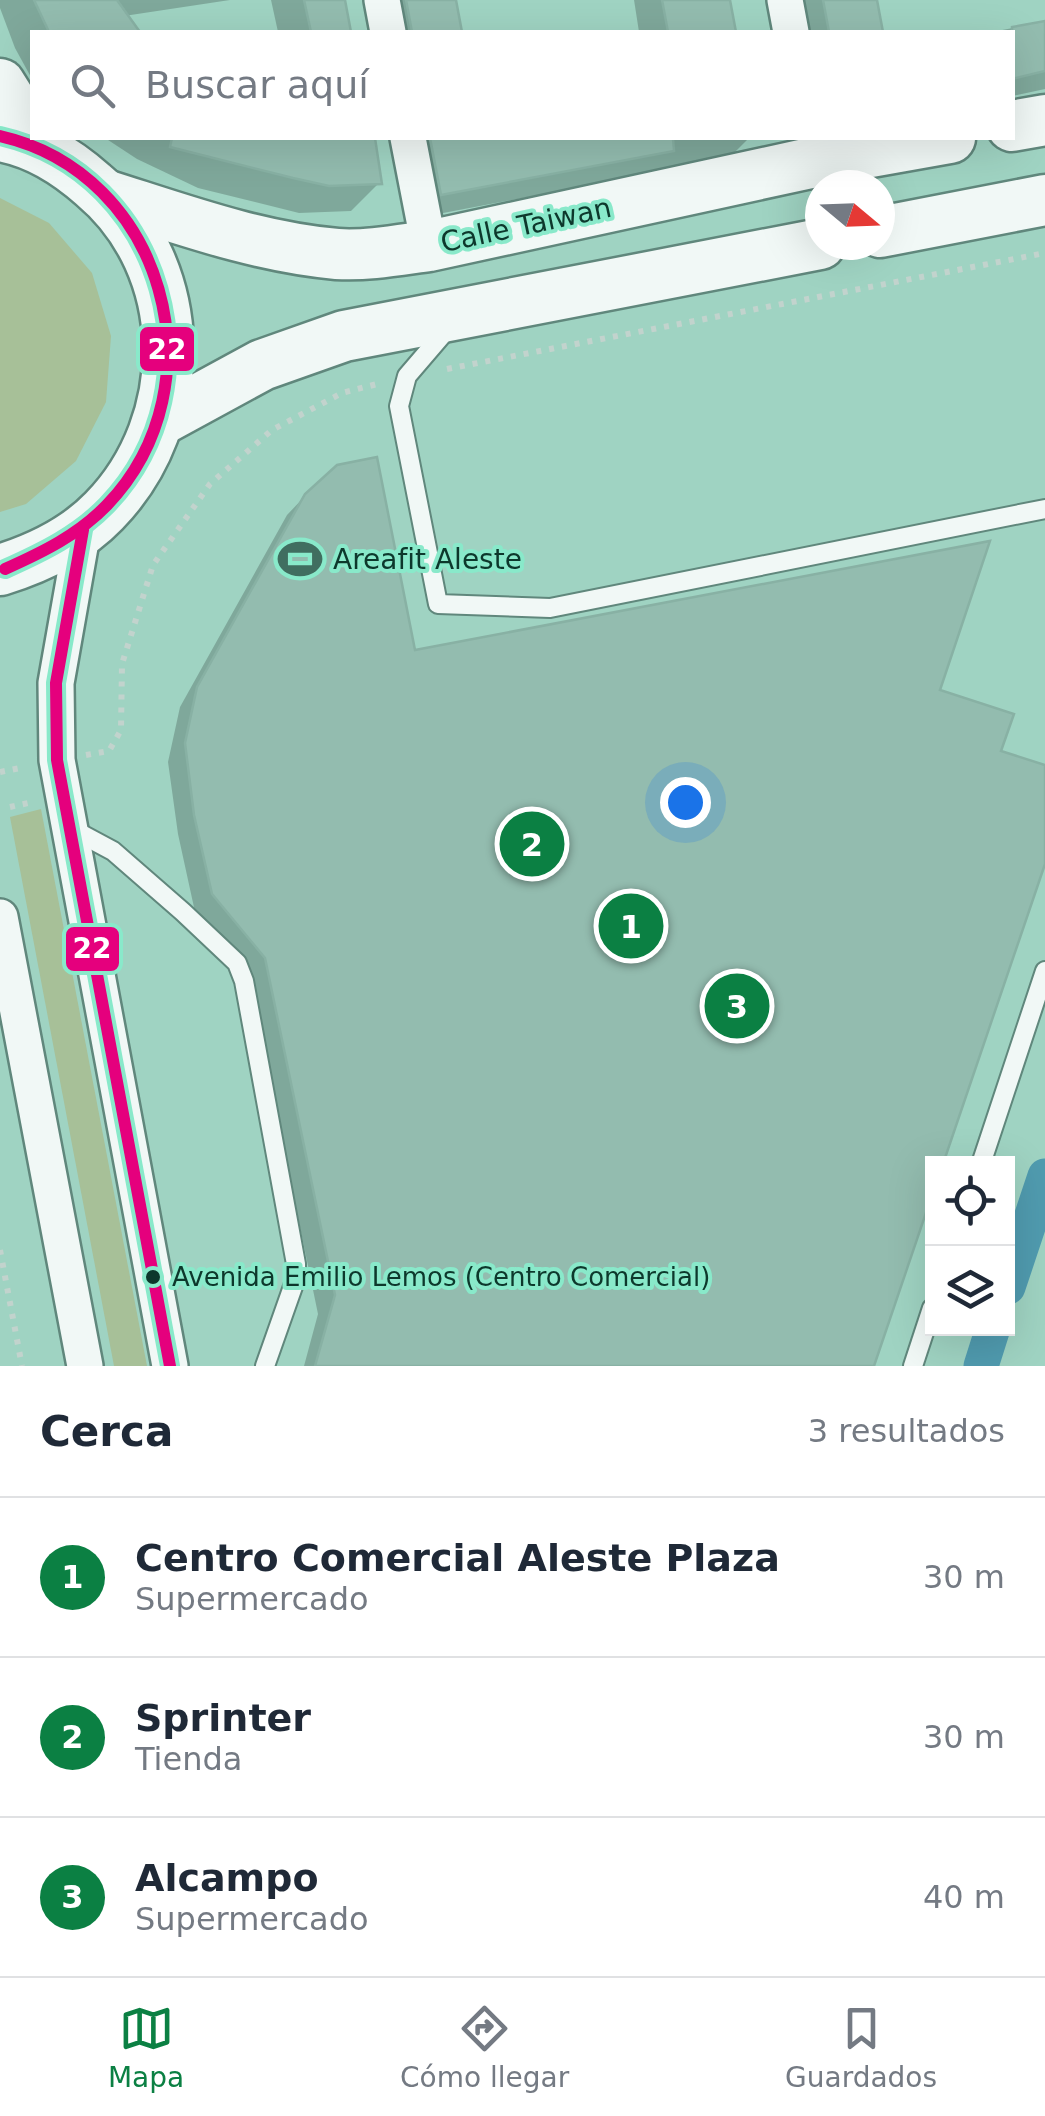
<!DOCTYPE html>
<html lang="es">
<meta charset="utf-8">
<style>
:root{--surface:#fff;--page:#f2f2f3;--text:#1f2937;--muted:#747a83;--line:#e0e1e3;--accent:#0b8043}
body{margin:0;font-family:"DejaVu Sans",sans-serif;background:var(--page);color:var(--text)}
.controls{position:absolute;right:30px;bottom:30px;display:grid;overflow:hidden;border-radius:0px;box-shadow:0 10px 40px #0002}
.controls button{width:90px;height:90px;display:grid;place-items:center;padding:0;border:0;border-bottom:2px solid var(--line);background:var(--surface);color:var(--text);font:50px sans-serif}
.compass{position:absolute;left:805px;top:170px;width:90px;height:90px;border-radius:50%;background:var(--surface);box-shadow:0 10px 40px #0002;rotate:109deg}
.you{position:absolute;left:685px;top:802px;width:35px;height:35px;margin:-25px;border:8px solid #fff;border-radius:50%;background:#1a73e8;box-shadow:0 0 0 15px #1a73e833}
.badge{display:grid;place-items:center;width:65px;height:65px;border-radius:50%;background:var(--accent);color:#fff;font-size:32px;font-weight:700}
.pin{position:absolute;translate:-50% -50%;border:5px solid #fff;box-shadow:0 2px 10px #0006}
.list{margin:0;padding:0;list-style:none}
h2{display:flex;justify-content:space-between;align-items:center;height:130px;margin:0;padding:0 40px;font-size:42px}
h2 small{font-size:32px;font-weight:400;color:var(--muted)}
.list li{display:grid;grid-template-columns:65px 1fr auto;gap:30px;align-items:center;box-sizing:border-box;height:160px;padding:0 40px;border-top:2px solid var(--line)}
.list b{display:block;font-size:38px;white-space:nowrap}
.list p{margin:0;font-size:32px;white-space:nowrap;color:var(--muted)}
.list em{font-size:32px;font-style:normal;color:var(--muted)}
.icon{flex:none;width:55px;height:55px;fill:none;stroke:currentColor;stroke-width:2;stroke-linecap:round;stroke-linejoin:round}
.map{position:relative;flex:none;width:1045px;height:1366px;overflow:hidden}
.search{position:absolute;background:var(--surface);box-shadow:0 10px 40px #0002;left:30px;right:30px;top:30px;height:110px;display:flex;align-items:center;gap:25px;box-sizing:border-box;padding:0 35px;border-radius:0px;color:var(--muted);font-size:38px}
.sheet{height:610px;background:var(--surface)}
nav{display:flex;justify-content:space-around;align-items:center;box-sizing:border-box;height:140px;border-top:2px solid var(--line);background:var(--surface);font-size:28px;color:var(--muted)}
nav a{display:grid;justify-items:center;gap:5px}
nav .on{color:var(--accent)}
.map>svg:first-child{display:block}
.green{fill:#a7c098}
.shadow{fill:#0003}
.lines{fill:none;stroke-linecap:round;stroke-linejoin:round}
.canal{stroke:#509baf;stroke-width:35}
.building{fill:#93bcaf;stroke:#88b1a4;stroke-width:2.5}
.lane-casing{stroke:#60877c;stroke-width:22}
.street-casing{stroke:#60877c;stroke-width:40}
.secondary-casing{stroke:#60877c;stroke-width:55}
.path{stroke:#c2d3cd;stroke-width:6;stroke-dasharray:5 8;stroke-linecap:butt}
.lane{stroke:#f1f8f6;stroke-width:18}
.street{stroke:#f1f8f6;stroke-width:35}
.secondary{stroke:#f1f8f6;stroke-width:50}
.bus-1-casing{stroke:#89e9ca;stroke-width:20}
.bus-1{stroke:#e5007d;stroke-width:12}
.bus-dot{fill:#0d382c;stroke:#89e9ca;stroke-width:4}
.labels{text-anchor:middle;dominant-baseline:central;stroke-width:8;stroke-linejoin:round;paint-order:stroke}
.bus-label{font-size:26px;fill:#0d382c;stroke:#89e9ca;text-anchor:start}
.street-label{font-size:28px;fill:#0d382c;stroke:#89e9ca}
.poi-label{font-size:28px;fill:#0d382c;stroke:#89e9ca;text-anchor:start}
.line-badge{stroke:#89e9ca;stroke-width:4}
.badge-label{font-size:28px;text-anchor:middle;font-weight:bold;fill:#fff}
</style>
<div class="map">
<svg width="1045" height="1366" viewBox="0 0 1045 1366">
<rect width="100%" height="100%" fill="#9fd3c2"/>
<g class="green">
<polygon points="0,198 49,223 92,273 111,336 106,402 76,461 26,504 0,512"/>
<polygon points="41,809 147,1366 114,1366 10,817"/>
</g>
<g class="shadow">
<polygon points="0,0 230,0 124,16 137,32 32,32 32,79 15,48 0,8"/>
<polygon points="271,0 343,0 349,32 278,32"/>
<polygon points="377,0 453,0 459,32 383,32"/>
<polygon points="634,0 728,0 734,32 639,32"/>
<polygon points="795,0 875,0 880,32 801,32"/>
<polygon points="1045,22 1045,89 1012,96 1012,32 992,32"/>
<polygon points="105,138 373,138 379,183 351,211 299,213 198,188 137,159"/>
<polygon points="402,138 749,138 728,159 417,218"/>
<polygon points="306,495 413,653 937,692 998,753 1045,768 1045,856 932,1164 932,1187 872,1366 304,1366 318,1314 248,976 195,912 178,834 168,762 180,707 287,515"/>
</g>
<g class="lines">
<g class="canal">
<polyline points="1008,1287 1045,1176"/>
<polyline points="981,1366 993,1328"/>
</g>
</g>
<g class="building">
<polygon points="34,0 117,0 140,32 49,32"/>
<polygon points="304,0 345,0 351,32 311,32"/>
<polygon points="406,0 456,0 462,32 412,32"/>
<polygon points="662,0 730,0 736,32 668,32"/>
<polygon points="823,0 877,0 883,32 829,32"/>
<polygon points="1045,21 1045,71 1012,79 1012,27"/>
<polygon points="172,138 375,138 382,184 329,186 293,178 170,147"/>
<polygon points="430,138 673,138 674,151 441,195"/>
<polygon points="377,457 415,650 990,541 940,690 1014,714 1001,751 1045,765 1045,864 943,1164 932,1164 932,1195 874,1366 315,1366 335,1295 265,958 212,894 194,815 185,743 197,687 305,494 337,465"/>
</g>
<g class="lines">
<g class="lane-casing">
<g id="lane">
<polyline points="449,327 407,376 399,406 438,604 550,608 1045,509"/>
<polyline points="70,828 113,851 183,912 237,963 244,981 296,1264 296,1278 265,1366"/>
<polyline points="981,1164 1045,971"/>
<polyline points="913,1366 932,1308"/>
</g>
</g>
<g class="street-casing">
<g id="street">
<polyline points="382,0 388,32"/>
<polyline points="785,0 791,32"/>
<polyline points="408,138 429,246"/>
<polyline points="83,530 56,683 57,760 170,1366"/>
<polyline points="0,917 85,1366"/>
</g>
</g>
<g class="secondary-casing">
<g id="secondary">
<polyline points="0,84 32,135"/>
<polyline points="1012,126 1045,120"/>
<path d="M0,136c35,6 67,26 93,49 98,82 99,236 11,326 -28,29 -65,47 -104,59"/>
<path d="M105,195c76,24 152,52 232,59 30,2 62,-4 92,-8l386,-84 135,-24"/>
<polyline points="880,232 1045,200"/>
<polyline points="159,421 262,365 344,336 820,244"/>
</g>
</g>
<g class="path">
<polyline points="447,369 1045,253"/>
<polyline points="86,755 109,751 121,730 122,664 153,565 210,484 272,430 342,393 381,383"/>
<polyline points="0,772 25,767"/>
<polyline points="10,807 33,802"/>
<polyline points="0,1250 22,1366"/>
</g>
<use href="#lane" class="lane"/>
<use href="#street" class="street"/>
<use href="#secondary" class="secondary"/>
<g class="bus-1-casing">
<g id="bus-1">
<path d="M0,136c164,37 223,248 107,369 -29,30 -64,47 -102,64"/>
<polyline points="83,530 56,683 57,760 170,1366"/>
</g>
</g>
<use href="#bus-1" class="bus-1"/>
</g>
<defs>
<g id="stadium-bare" transform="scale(3.45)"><path d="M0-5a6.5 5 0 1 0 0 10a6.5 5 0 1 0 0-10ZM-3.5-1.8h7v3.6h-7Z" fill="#406e60" stroke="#89e9ca" stroke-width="2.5" paint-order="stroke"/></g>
</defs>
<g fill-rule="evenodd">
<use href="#stadium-bare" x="300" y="559"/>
</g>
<circle class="bus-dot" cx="153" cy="1277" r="9"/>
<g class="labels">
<g class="bus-label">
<text x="172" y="1277">Avenida Emilio Lemos (Centro Comercial)</text>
</g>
<g class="street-label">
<text transform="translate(526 225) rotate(-12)">Calle Taiwan</text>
</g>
<g class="poi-label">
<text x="333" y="559">Areafit Aleste</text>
</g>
</g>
<g class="line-badge">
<rect x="138" y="325" width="58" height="48" rx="10" fill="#e5007d"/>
<rect x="64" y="925" width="57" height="48" rx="10" fill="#e5007d"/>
</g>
<g class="badge-label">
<text x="167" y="359">22</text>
<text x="92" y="958">22</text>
</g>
</svg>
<div class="controls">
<button><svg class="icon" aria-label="locate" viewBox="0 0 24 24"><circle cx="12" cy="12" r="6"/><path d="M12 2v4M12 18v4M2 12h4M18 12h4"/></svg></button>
<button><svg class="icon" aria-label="layers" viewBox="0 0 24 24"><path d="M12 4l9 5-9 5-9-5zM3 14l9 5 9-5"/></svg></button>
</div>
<svg class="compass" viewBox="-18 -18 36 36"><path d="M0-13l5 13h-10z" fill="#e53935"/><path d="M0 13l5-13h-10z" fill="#747a83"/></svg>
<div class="you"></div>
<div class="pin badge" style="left:631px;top:926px">1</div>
<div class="pin badge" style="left:532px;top:844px">2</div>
<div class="pin badge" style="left:737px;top:1006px">3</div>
<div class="search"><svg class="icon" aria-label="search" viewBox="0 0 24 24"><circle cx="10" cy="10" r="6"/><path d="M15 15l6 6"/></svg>Buscar aquí</div>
</div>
<section class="sheet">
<h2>Cerca<small>3 resultados</small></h2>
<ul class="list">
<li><span class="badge">1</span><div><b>Centro Comercial Aleste Plaza</b><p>Supermercado</p></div><em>30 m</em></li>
<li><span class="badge">2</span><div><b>Sprinter</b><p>Tienda</p></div><em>30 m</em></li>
<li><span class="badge">3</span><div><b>Alcampo</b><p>Supermercado</p></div><em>40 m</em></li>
</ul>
</section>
<nav>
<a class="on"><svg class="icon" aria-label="map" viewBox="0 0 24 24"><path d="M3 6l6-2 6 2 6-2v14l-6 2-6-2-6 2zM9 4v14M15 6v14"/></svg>Mapa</a>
<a><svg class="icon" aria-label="directions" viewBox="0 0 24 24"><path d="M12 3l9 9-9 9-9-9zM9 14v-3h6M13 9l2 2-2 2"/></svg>Cómo llegar</a>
<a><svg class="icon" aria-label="saved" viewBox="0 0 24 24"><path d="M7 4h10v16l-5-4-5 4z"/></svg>Guardados</a>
</nav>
